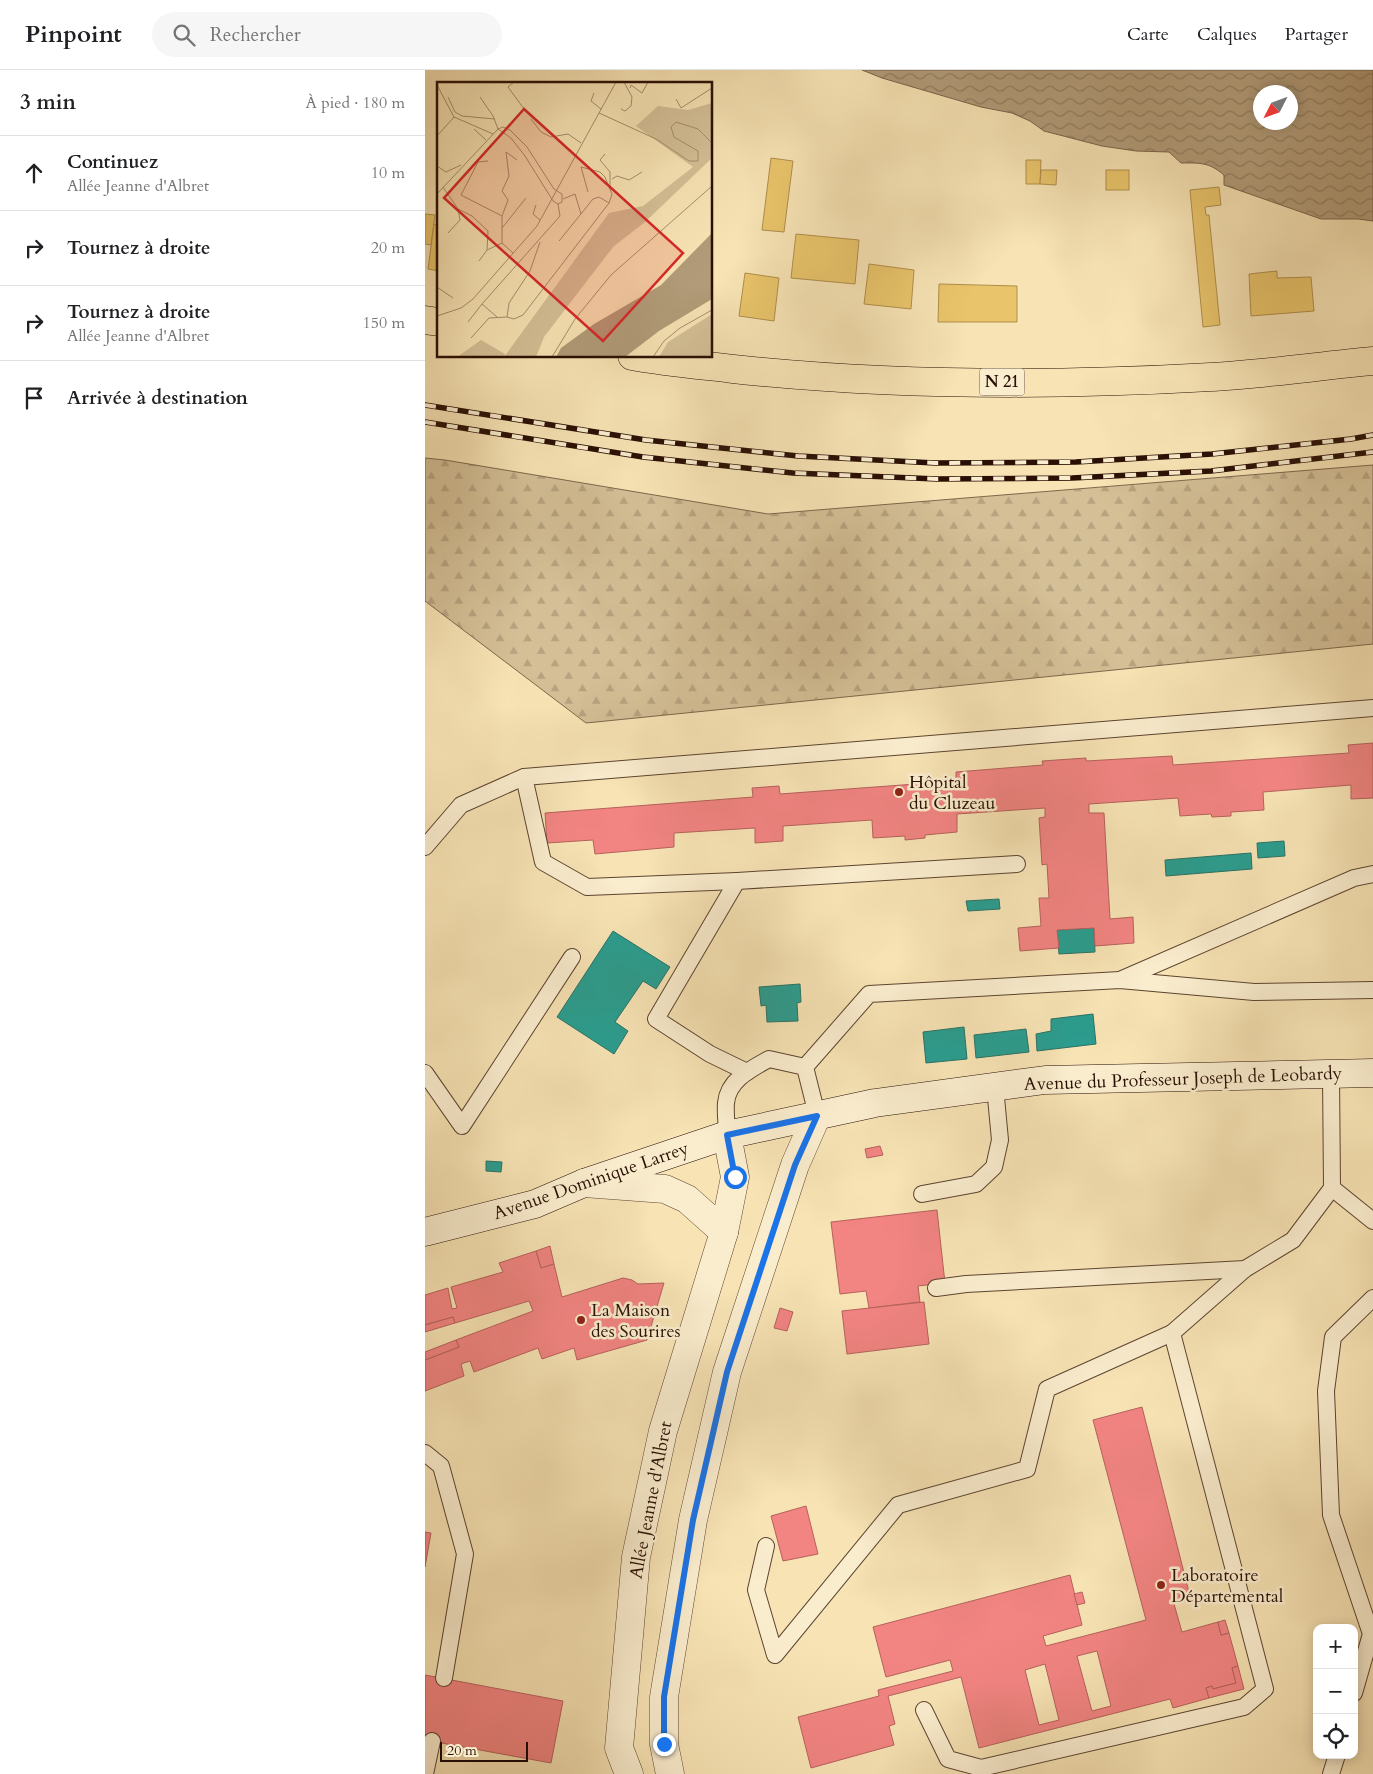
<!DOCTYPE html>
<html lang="fr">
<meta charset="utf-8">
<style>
:root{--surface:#fff;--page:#f6f6f6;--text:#202124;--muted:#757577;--line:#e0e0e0}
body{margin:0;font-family:Cardo,serif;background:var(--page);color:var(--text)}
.controls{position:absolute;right:15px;bottom:15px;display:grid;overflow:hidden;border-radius:10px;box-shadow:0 2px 12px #0003}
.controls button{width:45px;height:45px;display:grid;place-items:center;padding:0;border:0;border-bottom:1px solid var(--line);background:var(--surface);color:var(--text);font:25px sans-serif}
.compass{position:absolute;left:828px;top:15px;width:45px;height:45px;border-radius:50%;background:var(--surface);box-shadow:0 2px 12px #0003;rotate:228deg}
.scale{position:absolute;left:15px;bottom:12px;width:88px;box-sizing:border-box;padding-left:5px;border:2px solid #290f04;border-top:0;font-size:14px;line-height:18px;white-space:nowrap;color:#290f04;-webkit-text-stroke:4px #faedce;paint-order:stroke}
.stop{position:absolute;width:15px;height:15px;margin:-11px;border:4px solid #1a73e8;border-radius:50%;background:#fff}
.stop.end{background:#1a73e8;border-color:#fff;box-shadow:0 1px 5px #0008}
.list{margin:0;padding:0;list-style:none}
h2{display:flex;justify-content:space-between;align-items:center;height:65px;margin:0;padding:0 20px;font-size:21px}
h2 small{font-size:16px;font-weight:400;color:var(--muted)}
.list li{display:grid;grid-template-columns:32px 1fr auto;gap:15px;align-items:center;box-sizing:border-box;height:75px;padding:0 20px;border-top:1px solid var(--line)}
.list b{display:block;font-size:19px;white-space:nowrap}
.list p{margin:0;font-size:16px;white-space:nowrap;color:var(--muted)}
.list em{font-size:16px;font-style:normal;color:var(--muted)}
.icon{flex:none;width:28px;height:28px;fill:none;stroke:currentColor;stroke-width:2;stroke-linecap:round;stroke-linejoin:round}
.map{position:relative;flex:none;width:948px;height:1704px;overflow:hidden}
header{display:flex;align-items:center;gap:30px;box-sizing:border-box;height:70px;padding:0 25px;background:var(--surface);border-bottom:1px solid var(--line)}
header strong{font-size:24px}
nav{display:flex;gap:28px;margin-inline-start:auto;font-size:18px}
.search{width:350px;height:45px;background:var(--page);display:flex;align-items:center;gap:12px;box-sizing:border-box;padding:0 18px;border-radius:28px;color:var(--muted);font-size:19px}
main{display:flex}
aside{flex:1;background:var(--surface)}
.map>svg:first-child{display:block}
.forest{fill:url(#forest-firs);stroke:#7e674d}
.water{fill:url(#water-waves);stroke:#7b634a;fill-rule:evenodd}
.homes{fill:#e9c46a;stroke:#af8e4b}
.schools{fill:#2a9d8f;stroke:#2a7265}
.health{fill:#f28482;stroke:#b6615c;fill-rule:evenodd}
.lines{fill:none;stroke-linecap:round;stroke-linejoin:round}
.lane-casing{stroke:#5c4430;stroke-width:18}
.street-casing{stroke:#5c4430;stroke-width:29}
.secondary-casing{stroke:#290f04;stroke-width:29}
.primary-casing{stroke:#290f04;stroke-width:29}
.lane{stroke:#faedce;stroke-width:16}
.street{stroke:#faedce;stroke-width:28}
.secondary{stroke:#faedce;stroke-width:28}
.primary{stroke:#f7e3b4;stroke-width:28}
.rail-casing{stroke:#290f04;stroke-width:5.5}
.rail{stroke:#faedce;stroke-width:4;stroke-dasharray:11;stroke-linecap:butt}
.route{stroke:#1a73e8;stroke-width:6}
.poi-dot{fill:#8f2418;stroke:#faedce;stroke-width:2}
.labels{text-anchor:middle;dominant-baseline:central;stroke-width:5;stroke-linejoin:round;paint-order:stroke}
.shield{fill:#faedce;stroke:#685241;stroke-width:1}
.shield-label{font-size:16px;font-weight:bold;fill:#290f04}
.poi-label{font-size:18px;fill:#290f04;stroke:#faedce;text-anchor:start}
.street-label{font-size:18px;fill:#290f04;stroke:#faedce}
.inset-road{fill:none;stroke:#a58e6e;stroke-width:1}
.view{fill:#d62828;fill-opacity:0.15;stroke:#d62828;stroke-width:2.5}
.inset-edge{fill:none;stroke:#290f04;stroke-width:2.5}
</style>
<header>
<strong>Pinpoint</strong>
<div class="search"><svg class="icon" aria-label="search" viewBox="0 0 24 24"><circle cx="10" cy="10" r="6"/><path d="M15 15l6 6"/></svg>Rechercher</div>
<nav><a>Carte</a><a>Calques</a><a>Partager</a></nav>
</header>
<main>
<aside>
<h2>3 min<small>À pied · 180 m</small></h2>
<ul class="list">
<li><svg class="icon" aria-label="ahead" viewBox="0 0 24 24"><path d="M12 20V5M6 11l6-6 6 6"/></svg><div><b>Continuez</b><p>Allée Jeanne d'Albret</p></div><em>10 m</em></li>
<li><svg class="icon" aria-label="right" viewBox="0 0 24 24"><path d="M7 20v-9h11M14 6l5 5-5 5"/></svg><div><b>Tournez à droite</b></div><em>20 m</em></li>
<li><svg class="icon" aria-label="right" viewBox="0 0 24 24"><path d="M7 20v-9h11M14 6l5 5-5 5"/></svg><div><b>Tournez à droite</b><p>Allée Jeanne d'Albret</p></div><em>150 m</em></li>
<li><svg class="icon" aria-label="arrive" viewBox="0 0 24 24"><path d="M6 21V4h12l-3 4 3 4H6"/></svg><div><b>Arrivée à destination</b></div></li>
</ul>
</aside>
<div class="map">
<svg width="948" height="1704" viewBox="0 0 948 1704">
<defs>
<pattern id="forest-firs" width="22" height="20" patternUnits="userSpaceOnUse" patternTransform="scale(1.25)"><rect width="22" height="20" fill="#d4bf96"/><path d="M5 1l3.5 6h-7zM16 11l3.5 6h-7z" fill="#b6a380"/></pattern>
<pattern id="water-waves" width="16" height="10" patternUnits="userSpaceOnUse" patternTransform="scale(1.25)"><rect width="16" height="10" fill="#b19b78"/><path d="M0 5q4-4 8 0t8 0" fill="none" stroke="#907d60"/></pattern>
</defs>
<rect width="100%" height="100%" fill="#f7e3b4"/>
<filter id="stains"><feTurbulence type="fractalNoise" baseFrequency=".004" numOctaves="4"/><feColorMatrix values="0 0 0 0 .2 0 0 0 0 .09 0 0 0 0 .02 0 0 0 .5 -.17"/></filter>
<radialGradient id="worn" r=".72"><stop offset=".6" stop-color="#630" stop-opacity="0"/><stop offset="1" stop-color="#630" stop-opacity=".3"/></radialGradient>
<polygon class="forest" points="0,388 20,390 343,444 948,395 948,574 161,653 0,531"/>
<path class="water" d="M437,0h511v151l-15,-2h-37l-97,-34v-10c-15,-13 -24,-12 -43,-12l-12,-11 -33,-1 -34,-5 -58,-15 -14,-10 -18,-8 -31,-6 -99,-29zM836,22h30v30h-30z"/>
<g class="homes">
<polygon points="346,88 368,91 359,162 337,160"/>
<polygon points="601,90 616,90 615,114 601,114"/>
<polygon points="616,100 632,100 631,115 615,114"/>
<rect x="681" y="100" width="23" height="20"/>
<polygon points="794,117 796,135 780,137 781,145 784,145 795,255 778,257 765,120"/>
<polygon points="0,144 10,145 6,175 0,174"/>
<polygon points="9,154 14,155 14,201 3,199"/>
<polygon points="371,164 434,170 430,214 366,208"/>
<polygon points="444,194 489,200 486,239 439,234"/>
<polygon points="852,201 852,208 886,207 889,241 826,246 824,204"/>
<polygon points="320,203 354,208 349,251 314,246"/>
<polygon points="514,214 592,216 592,252 513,252"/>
</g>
<g class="schools">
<polygon points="859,771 860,786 833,788 832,773"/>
<polygon points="826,783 827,799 741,806 740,790"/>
<polygon points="574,829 575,839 543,841 541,831"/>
<polygon points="669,858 670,882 634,884 632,860"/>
<polygon points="188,861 245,897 231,919 218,911 190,952 203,961 189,984 132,947"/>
<polygon points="375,914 376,932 372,933 373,951 342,952 341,935 336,936 334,917"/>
<polygon points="668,944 671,974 612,981 611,964 626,961 626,949"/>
<polygon points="539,957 542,989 501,993 498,962"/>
<polygon points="601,959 604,982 551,988 549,965"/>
<polygon points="61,1091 77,1092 76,1102 61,1101"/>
</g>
<g class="health">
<polygon points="948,673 948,728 926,729 926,715 838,722 839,740 806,742 806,746 787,747 786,744 755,746 753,728 664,734 664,743 679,743 685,849 708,847 709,873 670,876 669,858 632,860 634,878 595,881 593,858 616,856 614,828 624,828 622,794 617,795 614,748 620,747 620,738 532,744 532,762 500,765 500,768 480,770 480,766 448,768 447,750 358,756 358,771 330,773 330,758 249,763 249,777 170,784 168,770 122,773 120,743 328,727 327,718 354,716 355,724 531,711 531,702 618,695 617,691 661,688 661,691 747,686 748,695 924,683 923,675"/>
<polygon points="455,1076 458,1085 442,1088 440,1079"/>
<polygon points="512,1140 520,1213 493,1216 495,1232 444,1238 441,1221 415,1224 406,1152"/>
<polygon points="125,1176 129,1194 116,1198 111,1181"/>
<polygon points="111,1181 116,1198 129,1194 137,1227 198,1208 207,1210 213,1214 239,1213 222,1270 152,1290 149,1278 117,1289 113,1278 49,1302 45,1291 36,1294 39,1306 0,1321 0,1290 34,1277 31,1270 108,1241 104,1231 30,1253 28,1247 0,1255 0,1225 23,1218 27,1239 32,1238 26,1217 78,1202 74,1193"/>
<polygon points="499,1232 504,1274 422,1284 417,1241"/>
<polygon points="355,1238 368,1242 362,1261 349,1258"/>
<polygon points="28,1247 30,1253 0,1262 0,1255"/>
<polygon points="31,1270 34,1277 0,1290 0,1282"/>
<path d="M717,1337l49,193 -17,4 8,28 36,-10 3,13 8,-2 9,33 -6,2 4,15 -23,6 -1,-3 -6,2 3,10 -36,10 -3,-9 -191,49 -18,-71 -73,19 7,28 -6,2 5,19 -83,23 -13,-51 81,-21 -1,-6 75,-19 -3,-11 -64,17 -13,-50 197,-52 12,50 -39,11 3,10 100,-26 -53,-200zM672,1581l14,55 -19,5 -15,-55zM620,1594l14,56 -20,5 -14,-55z"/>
<polygon points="381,1436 393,1484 358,1491 346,1446"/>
<polygon points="0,1462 6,1463 0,1497"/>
<polygon points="657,1522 660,1533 652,1535 649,1524"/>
<polygon points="800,1550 804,1563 796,1565 793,1552"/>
<polygon points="813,1596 819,1619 784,1628 781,1618 787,1616 788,1619 811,1613 807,1598"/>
<polygon points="0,1605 138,1631 126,1693 0,1670"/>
</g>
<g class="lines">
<g class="lane-casing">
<g id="lane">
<polyline points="99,707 118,792 162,817 312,811 592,794"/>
<polyline points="0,777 36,735 99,707 948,638"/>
<polyline points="312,811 231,949 285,984 322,1002"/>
<polyline points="697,909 929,808 948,804"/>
<polyline points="380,997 444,924 695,910 829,922 948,920"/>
<polyline points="0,1003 37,1056 147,887"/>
<path d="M302,1065c0,-11 -2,-22 -1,-32 2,-23 25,-34 43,-44l36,8 12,48"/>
<polyline points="907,1118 948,1151"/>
<polyline points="497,1124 551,1114 569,1097 575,1070 570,1017"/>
<polyline points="511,1218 541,1214 820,1199"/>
<polyline points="0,1383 16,1396 40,1484 19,1608"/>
<polyline points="341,1476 331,1520 350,1585 473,1435 602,1399 622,1319 747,1263"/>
<polyline points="929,1623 946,1564 906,1445 901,1321 908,1267 948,1228"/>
<polyline points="499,1640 523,1689 556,1698 819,1637 840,1619 747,1263 820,1199 868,1170 907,1118 906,1004"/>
<polyline points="0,1704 7,1671"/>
<polyline points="906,1704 912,1685"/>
</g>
</g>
<g class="street-casing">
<g id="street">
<polyline points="159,1113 240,1119 262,1129 299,1162"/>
<polyline points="204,1704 194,1678 211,1487 238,1361 299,1162 310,1107 302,1065"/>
<polyline points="245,1704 239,1674 239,1627 268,1450 302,1302 370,1095 392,1045"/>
</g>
</g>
<g class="secondary-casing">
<polyline id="secondary" points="0,1162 110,1134 159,1113 302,1065 450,1033 620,1010 948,1003"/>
</g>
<g class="primary-casing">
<g id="primary">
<polyline points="0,250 14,252"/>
<path d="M207,286c33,6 67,9 101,13 159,17 319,17 478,8 54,-3 108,-11 162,-16"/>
</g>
</g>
<use href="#lane" class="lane"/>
<use href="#street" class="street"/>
<use href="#secondary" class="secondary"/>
<use href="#primary" class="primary"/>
<g class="rail-casing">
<g id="rail">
<polyline points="0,335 221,370 373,386 510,393 651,392 787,384 926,369 948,365"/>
<polyline points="0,352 218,387 368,403 512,409 647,408 786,401 948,382"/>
</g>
</g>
<use href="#rail" class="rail"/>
</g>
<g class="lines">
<polyline class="route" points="239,1674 239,1627 268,1450 302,1302 370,1095 392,1046 302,1065 310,1107"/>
</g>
<g class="poi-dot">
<circle cx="474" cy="722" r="5"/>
<circle cx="156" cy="1250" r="5"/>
<circle cx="736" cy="1515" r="5"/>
</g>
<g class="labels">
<rect class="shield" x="554.5" y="298.5" width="45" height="27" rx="4"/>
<g class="shield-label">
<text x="577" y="312">N 21</text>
</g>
<g class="poi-label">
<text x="484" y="712">Hôpital<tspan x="484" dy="21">du Cluzeau</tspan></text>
<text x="166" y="1240">La Maison<tspan x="166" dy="21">des Sourires</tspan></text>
<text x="746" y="1505">Laboratoire<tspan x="746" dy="21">Départemental</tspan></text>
</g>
<g class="street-label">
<text transform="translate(758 1009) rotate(-2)">Avenue du Professeur Joseph de Leobardy</text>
<text transform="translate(166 1111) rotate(-19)">Avenue Dominique Larrey</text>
<text transform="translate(226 1430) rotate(-79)">Allée Jeanne d'Albret</text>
</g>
</g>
<g transform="translate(12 12)">
<rect width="275" height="275" fill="#f7e3b4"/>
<path d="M275,232v43h-53l9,-15zM44,258l24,14 -1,3h-47z" fill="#d4bf96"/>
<path d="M275,21v55l-67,64 -32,25 -69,90 -8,20h-32l105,-144 34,-7 50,-39 -57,-41 22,-20 30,4z" fill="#d4bf96"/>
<path d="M275,151v66l-53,32 -34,26h-69l5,-9 33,-24 67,-39z" fill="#b19b78"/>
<path class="inset-road" d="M77,0l-6,5 19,26M0,3l17,32 39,17M193,6l1,-3 11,8 6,-11M157,11l-3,8 10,8M11,15l7,15 7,4 33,3M43,15l13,19 5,13M239,17l5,9 31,-20M184,27l4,2 6,-5 1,-9 -8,-15M162,31l57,26 33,22h9v-10l-24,-14 -3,-10 5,-5 22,7 14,14M94,37l10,13 10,5 17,-3 13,9M66,45l7,3 17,17 27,42 8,5v8l-4,2 -5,-3 -28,-45 -14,-18 -13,-9zM37,47l12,11M0,54l17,-19M168,72l-5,6 10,12v14M51,79l-10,1 -17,33 41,21v27l11,10M0,84l9,6 15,-7M175,97l5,-3 12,4 13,-8M6,105l15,22 14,7 16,15 -1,19M0,112l61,-65M126,117l12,-5 6,20M99,123l-3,9 7,6M65,134l6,-16 -6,-9 7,-15 -3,-24 11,8M65,146l24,-30M11,151l12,-13 -2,-11M122,159l34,-42 6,-2 10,6M42,179l8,-11 15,-7M0,205l16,11M0,234l24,-8 12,-9 64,-73 79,-144M60,235l-15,-13 78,-88 -2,-12M70,235l7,2 9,-4 86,-112 3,-9 -7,-17 -5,-5 -19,-5 7,25M31,240l14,-18M34,256l18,-20 18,-1 2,-14 21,-32 10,-29M115,275l23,-38 36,-44 101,-89M216,275l11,-16 16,-13 32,-18"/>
<path class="view" d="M87,27l159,144 -80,88 -159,-143z"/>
<rect width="275" height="275" class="inset-edge"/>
</g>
<rect width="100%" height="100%" filter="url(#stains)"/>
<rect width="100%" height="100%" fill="url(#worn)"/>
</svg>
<div class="controls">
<button>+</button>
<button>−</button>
<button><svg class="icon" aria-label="locate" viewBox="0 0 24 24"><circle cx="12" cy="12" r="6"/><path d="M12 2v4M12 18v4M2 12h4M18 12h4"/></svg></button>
</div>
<svg class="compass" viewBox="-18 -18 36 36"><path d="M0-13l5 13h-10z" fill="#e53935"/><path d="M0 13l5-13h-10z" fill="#757577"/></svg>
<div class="scale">20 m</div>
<div class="stop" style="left:310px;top:1107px"></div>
<div class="stop end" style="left:239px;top:1674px"></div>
</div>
</main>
